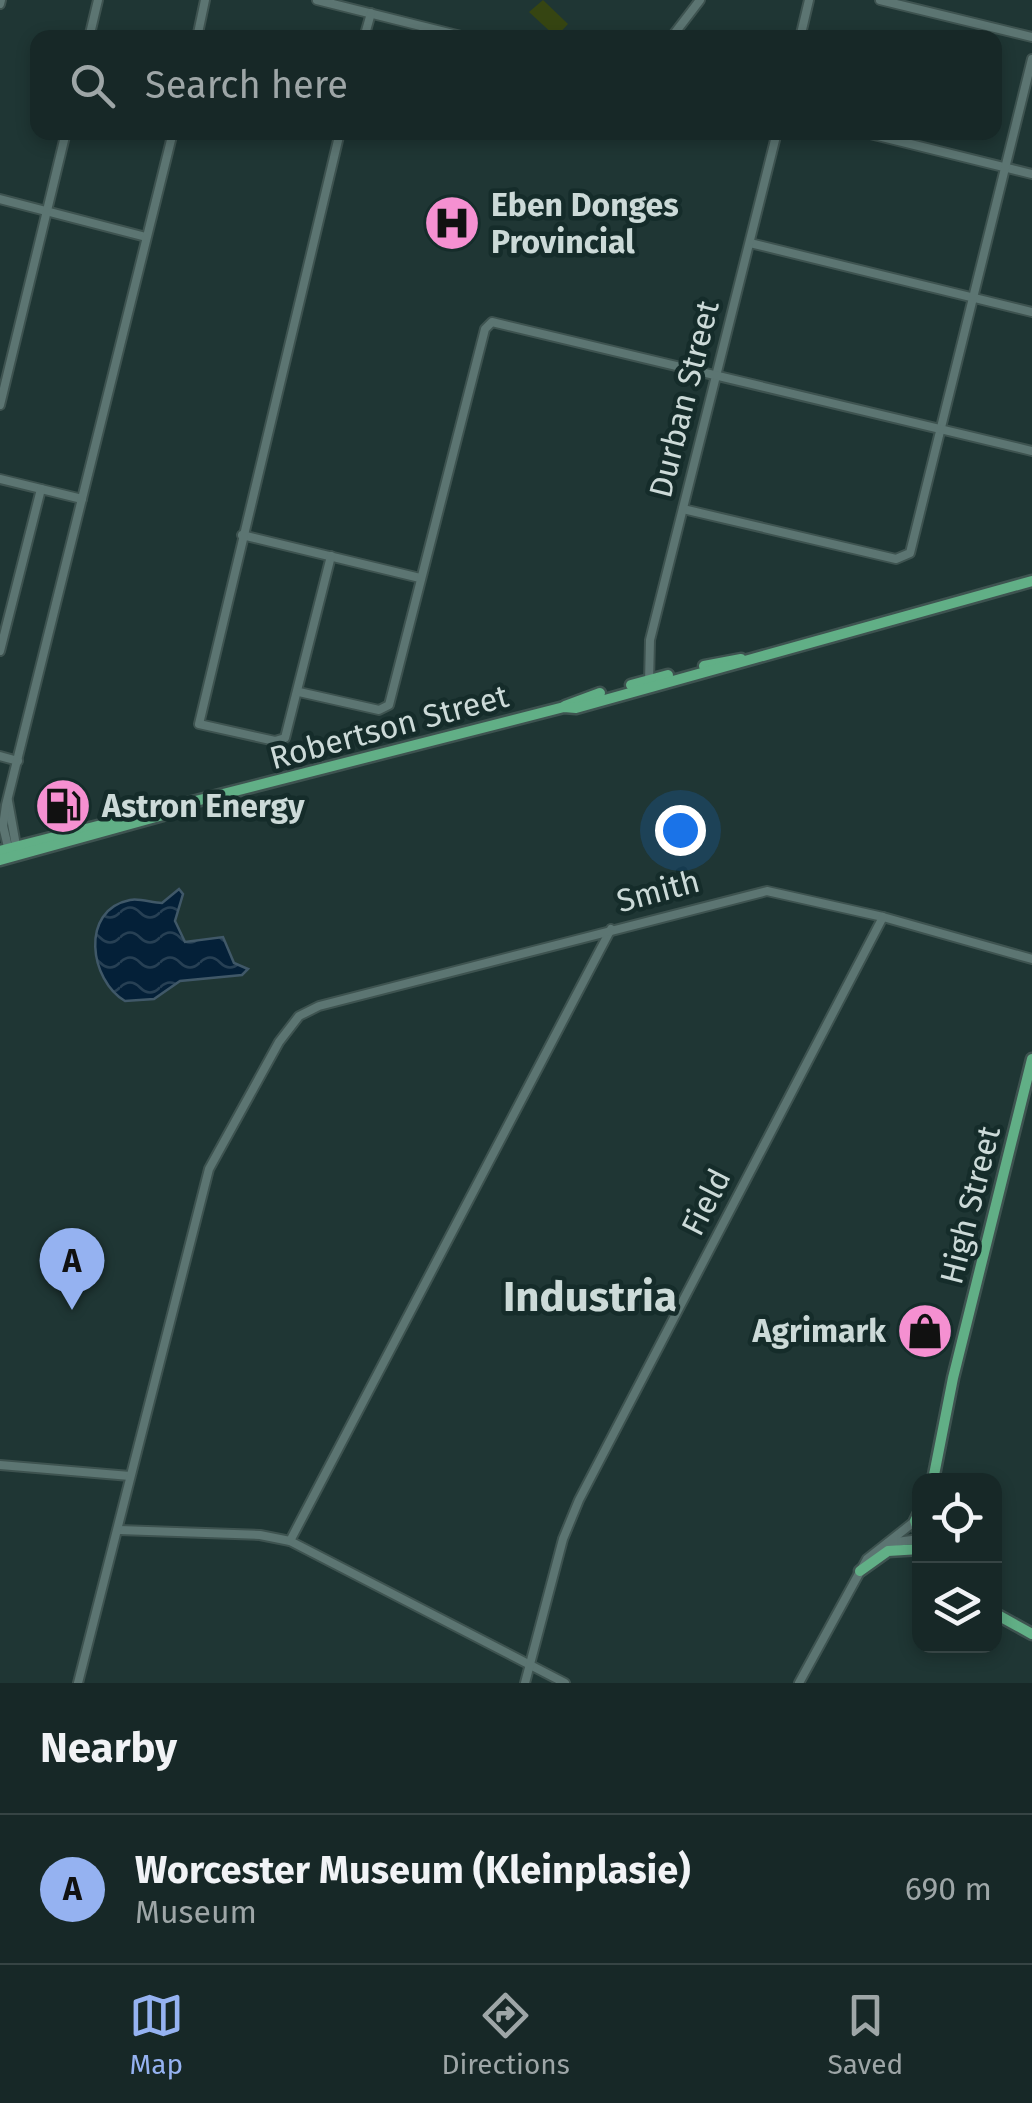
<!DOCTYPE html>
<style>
:root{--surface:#172827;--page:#243433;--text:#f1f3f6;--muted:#9ea6a7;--line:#364444;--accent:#95b2f1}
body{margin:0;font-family:"Fira Sans",sans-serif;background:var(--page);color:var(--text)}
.controls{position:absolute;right:30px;bottom:30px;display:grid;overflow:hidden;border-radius:20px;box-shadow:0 5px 15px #0003}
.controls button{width:90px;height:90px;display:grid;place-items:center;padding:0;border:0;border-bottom:2px solid var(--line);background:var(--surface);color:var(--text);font:50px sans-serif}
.you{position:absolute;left:680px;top:830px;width:35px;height:35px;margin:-25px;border:8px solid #fff;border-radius:50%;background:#1a73e8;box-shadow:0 0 0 15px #1a73e833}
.badge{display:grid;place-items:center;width:65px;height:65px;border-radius:50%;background:var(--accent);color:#111;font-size:32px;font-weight:700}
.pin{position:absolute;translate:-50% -82px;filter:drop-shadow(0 2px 5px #0008)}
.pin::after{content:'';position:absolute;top:52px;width:35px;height:30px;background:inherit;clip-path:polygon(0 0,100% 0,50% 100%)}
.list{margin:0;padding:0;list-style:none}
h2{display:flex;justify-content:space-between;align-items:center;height:130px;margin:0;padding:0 40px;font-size:42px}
h2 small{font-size:32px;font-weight:400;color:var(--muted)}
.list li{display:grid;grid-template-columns:65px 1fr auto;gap:30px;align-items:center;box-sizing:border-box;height:150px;padding:0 40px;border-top:2px solid var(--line)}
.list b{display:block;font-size:38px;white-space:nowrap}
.list p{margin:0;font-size:32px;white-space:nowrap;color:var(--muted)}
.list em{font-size:32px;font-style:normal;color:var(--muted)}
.icon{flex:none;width:55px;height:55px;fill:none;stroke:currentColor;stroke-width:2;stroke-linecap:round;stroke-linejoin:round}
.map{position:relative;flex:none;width:1032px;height:1683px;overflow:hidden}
.search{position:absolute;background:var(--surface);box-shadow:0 5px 15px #0003;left:30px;right:30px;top:30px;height:110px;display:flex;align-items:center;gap:25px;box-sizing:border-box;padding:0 35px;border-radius:20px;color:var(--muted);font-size:38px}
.sheet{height:280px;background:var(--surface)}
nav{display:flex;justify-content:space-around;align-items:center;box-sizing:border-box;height:140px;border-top:2px solid var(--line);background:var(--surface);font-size:28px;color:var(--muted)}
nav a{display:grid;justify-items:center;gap:5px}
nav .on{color:var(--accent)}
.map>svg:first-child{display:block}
.park{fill:#364512}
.water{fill:url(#water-waves);stroke:#405868;stroke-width:2.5}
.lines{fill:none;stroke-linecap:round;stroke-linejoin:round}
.minor-casing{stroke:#3e5350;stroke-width:12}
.major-casing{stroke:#3e5350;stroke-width:15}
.minor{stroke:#5c7572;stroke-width:8}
.major{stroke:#61af86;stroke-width:10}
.labels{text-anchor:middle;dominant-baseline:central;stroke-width:9;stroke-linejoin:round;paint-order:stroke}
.poi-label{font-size:32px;font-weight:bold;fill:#ccdad8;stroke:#152c2a;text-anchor:start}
.street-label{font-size:32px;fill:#ccdad8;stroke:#152c2a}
.district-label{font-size:42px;font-weight:bold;fill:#ccdad8;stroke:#152c2a}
</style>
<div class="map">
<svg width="1032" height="1683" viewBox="0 0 1032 1683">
<defs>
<pattern id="water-waves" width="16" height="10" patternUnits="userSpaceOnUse" patternTransform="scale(2.5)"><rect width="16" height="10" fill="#042038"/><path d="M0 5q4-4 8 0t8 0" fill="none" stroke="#274054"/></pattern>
</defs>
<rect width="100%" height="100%" fill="#1f3634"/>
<polygon class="park" points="543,0 568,24 556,37 529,12"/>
<path class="water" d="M179,889l4,5 -8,27 10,21 38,-5 11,26 14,6 -6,6 -62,6 -26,18 -29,2c-35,-20 -46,-91 5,-101 10,-2 22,3 32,3z"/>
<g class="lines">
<g class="minor-casing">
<g id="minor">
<polyline points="317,0 469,38"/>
<polyline points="880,0 1032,37"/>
<polyline points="0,4 1,0"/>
<polyline points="89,38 98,0"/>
<polyline points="197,38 205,0"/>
<polyline points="364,38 371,13"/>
<polyline points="671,38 700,0"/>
<polyline points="800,38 809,0"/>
<polyline points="862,132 1032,174"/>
<polyline points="0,199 146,237"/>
<polyline points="750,243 1032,312"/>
<polyline points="0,405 66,132"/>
<polyline points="0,479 82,499"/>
<polyline points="683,509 896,559 910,553 1032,59"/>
<polyline points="242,535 420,578"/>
<polyline points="331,556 285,738 275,741 199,724 340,132"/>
<polyline points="0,651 41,489"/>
<polyline points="649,682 650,640 777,132"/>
<polyline points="299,692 379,710 389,705 485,329 492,322 1032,451"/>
<polyline points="0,756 18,761"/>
<polyline points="8,801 17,851"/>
<polyline points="9,851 3,826 6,805 173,132"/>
<polyline points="0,1465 130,1476"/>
<polyline points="119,1530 260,1535 290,1541 565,1683"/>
<polyline points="290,1541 611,929"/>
<polyline points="888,1543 920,1539"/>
<polyline points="78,1683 209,1169 279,1042 299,1016 319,1006 767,891 883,917 1032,959"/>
<polyline points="525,1683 563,1539 579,1500 883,917"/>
<polyline points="799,1683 867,1559 915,1521"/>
</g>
</g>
<g class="major-casing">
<g id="major">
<polyline points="704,666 741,659"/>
<polyline points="631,685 668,675"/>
<polyline points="565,706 600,693"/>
<polyline points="0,851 564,707 576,708 1032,581"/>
<polyline points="0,860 163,815"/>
<polyline points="933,1480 953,1378 1032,1059"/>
<polyline points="920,1511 915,1521 920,1534"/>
<polyline points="860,1571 888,1551 920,1549"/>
<polyline points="994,1613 1032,1634"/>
</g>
</g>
<use href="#minor" class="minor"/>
<use href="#major" class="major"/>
</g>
<defs>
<g id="hospital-disc" transform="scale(2.875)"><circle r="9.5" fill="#f590d1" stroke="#152c2a"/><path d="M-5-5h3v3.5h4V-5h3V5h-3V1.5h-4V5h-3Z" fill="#111"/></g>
<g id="fuel-disc" transform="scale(2.875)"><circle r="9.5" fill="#f590d1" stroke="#152c2a"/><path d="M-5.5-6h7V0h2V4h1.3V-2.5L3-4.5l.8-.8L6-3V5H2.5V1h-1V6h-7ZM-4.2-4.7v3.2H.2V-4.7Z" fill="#111"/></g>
<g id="shop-disc" transform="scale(2.875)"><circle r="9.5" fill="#f590d1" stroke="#152c2a"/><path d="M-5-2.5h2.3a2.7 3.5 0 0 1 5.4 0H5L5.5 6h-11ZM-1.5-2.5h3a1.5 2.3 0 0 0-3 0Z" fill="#111"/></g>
</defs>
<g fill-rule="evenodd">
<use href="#hospital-disc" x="452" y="223"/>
<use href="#fuel-disc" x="63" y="806"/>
<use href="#shop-disc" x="925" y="1331"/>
</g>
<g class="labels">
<g class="poi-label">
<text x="491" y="205">Eben Donges<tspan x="491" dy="37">Provincial</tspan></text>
<text x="102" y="806">Astron Energy</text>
<text x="886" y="1331" text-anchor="end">Agrimark</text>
</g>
<g class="street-label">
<text transform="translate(684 399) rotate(-76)">Durban Street</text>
<text transform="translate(389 727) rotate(-15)">Robertson Street</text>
<text transform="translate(658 891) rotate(-15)">Smith</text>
<text transform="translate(706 1202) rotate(-63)">Field</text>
<text transform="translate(970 1205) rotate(-76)">High Street</text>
</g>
<g class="district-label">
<text x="590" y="1297">Industria</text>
</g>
</g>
</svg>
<div class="controls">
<button><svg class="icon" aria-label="locate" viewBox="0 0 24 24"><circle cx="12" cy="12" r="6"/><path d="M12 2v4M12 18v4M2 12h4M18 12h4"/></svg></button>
<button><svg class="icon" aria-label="layers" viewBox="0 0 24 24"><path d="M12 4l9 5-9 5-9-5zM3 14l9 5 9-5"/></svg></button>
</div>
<div class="you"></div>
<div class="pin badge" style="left:72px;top:1310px">A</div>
<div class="search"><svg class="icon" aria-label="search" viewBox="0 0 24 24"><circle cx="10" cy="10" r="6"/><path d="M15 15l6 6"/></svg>Search here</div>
</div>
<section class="sheet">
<h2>Nearby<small></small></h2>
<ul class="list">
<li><span class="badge">A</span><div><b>Worcester Museum (Kleinplasie)</b><p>Museum</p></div><em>690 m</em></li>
</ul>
</section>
<nav>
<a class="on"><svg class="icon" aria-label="map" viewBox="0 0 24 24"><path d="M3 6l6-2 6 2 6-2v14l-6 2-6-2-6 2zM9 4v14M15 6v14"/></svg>Map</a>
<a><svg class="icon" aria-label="directions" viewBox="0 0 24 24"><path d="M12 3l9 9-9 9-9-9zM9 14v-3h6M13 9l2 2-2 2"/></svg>Directions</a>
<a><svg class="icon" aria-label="saved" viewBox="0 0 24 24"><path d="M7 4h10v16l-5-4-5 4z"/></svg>Saved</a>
</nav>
